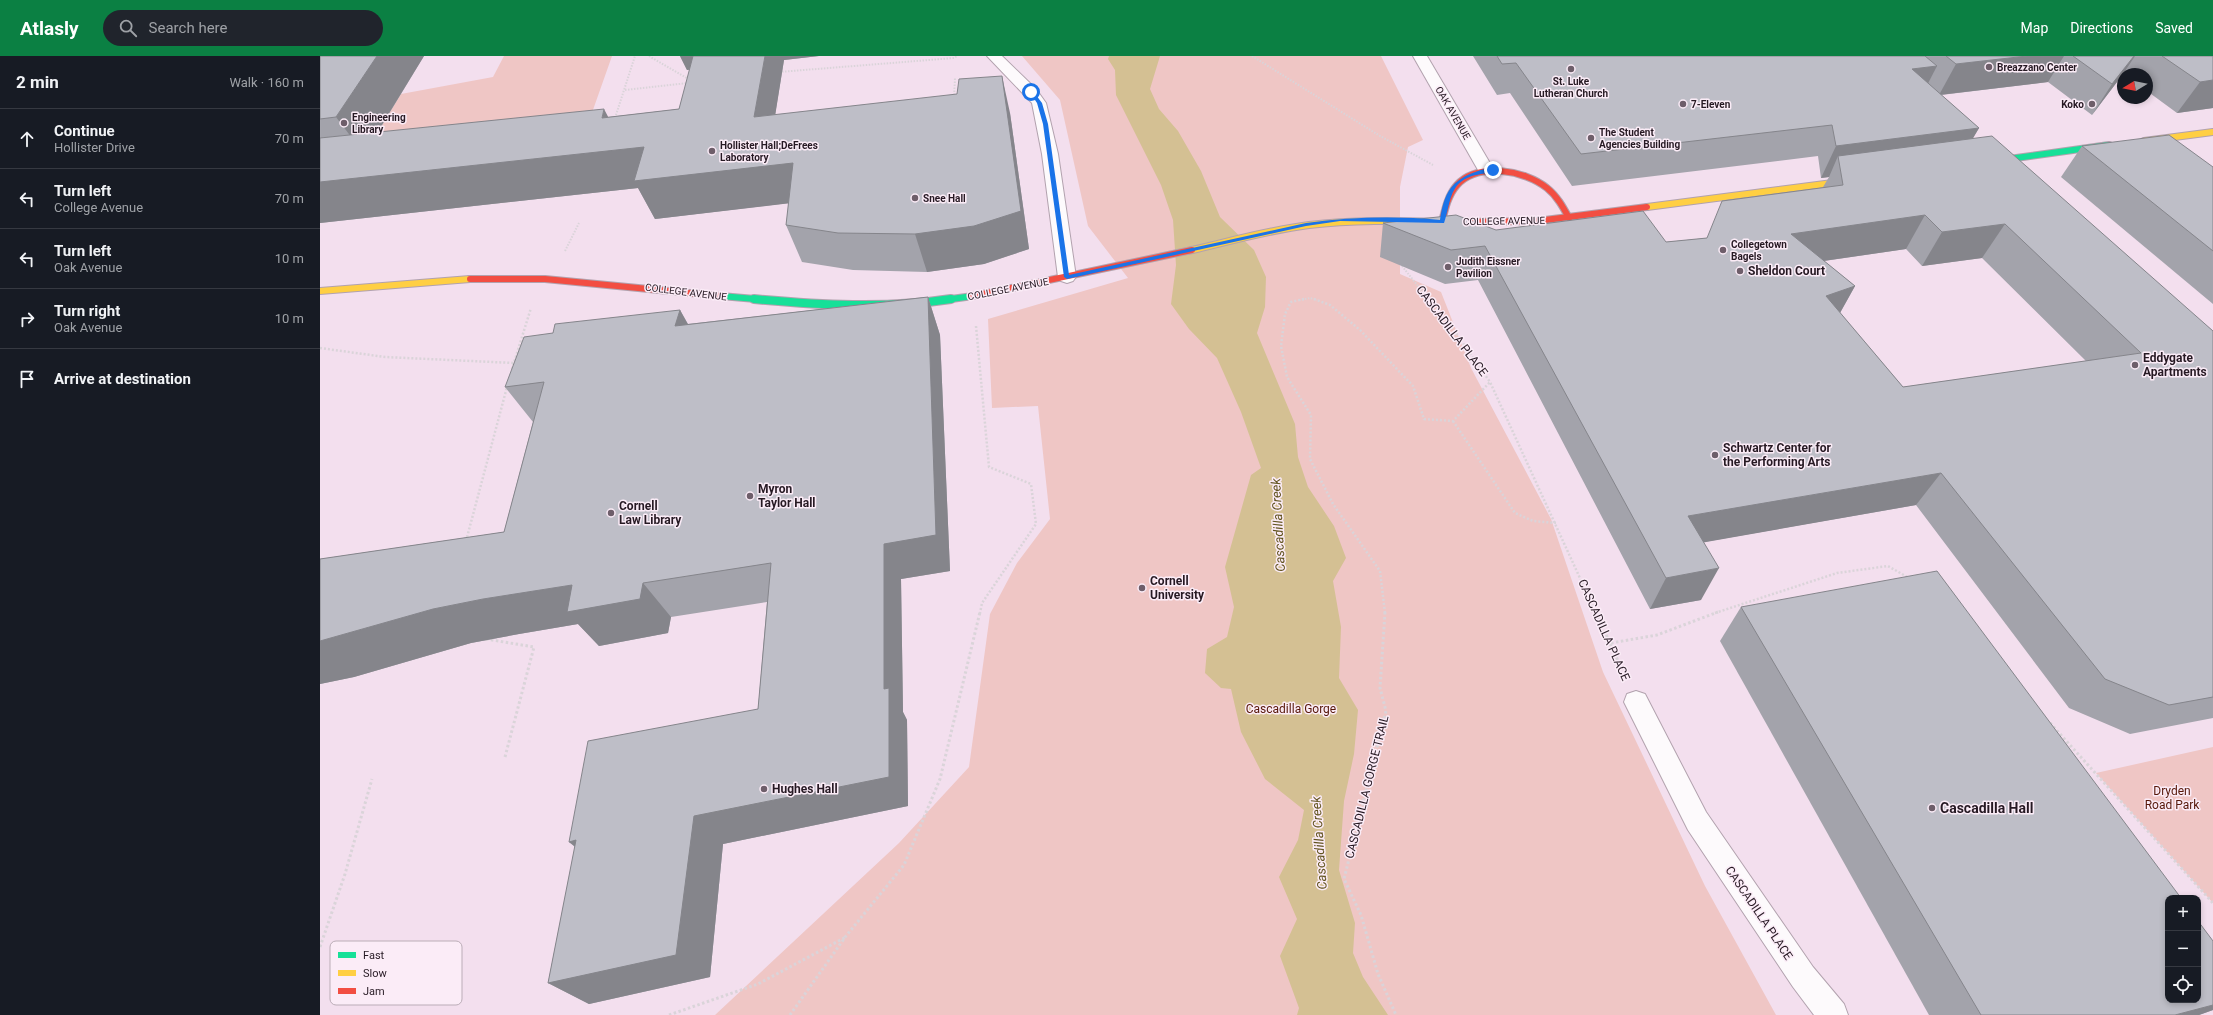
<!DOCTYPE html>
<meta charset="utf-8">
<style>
:root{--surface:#171b24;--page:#20242c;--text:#f1f3f6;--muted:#9ea1a6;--line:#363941;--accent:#0b8043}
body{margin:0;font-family:Roboto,sans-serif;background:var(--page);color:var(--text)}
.controls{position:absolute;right:12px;bottom:12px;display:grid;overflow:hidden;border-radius:8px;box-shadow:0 2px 6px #0003}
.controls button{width:36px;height:36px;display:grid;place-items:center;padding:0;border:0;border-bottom:1px solid var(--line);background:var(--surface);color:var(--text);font:20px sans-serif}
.compass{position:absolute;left:1797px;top:12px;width:36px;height:36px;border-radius:50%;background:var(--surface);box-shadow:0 2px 6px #0003;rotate:260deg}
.stop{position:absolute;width:12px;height:12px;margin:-9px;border:3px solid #1a73e8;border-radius:50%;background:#fff}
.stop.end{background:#1a73e8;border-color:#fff;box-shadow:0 1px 4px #0008}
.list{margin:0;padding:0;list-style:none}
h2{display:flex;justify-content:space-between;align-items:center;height:52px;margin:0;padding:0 16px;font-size:17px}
h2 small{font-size:13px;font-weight:400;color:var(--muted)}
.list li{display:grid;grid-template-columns:26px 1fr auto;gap:12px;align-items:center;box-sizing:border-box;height:60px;padding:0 16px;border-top:1px solid var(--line)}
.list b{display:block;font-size:15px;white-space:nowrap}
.list p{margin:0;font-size:13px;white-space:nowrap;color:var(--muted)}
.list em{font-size:13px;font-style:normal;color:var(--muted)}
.icon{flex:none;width:22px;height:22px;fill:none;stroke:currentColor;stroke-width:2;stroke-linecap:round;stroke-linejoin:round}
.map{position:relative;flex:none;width:1893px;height:959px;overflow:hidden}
header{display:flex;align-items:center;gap:24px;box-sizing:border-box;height:56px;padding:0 20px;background:var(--accent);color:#fff}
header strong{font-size:19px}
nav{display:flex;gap:22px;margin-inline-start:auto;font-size:14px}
.search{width:280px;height:36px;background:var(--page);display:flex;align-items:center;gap:10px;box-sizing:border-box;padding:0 14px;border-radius:22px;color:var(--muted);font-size:15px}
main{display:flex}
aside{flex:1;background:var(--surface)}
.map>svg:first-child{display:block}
.green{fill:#efc6c5}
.water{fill:#d4c093}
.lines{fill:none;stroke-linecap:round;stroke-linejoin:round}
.lane-casing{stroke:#b2a2ae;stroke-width:2}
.street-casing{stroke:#b2a2ae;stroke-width:2}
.fast-far1-casing{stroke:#b2a2ae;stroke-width:8}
.fast-casing{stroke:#b2a2ae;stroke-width:10}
.slow-casing{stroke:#b2a2ae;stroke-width:8}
.jam-casing{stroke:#b2a2ae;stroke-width:8}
.path-far2{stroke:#dad4d9;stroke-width:2;stroke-dasharray:1.5 1.5;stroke-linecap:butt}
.path-far1{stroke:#dad4d9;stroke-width:2.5;stroke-dasharray:2 2;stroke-linecap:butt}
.path{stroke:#dad4d9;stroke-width:3;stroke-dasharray:2.5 2.5;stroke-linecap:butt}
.lane{fill:#fdfafc;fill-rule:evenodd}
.street{fill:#fdfafc;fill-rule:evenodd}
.fast-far1{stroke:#16e098;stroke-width:6}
.fast{stroke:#16e098;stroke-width:8}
.slow{stroke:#ffcf43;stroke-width:6}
.jam{stroke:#f24e42;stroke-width:6}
.wall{fill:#a3a3ab;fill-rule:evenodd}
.shaded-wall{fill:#85858b}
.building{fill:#bebec7;stroke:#85858b;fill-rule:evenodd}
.route{fill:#1a73e8}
.poi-dot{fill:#6e5e6a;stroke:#fbecf7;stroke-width:1.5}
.labels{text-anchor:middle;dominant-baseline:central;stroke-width:3;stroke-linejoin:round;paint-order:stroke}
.far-poi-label{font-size:10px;font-weight:bold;fill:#261923;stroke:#fbecf7;text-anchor:start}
.far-street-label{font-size:10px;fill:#261923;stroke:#fbecf7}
.poi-label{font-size:12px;font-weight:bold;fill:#261923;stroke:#fbecf7;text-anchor:start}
.street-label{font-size:12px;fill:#261923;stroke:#fbecf7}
.park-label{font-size:12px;fill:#561608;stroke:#fbecf7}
.water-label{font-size:13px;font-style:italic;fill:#61531e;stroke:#fbecf7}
.near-poi-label{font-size:14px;font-weight:bold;fill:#261923;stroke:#fbecf7;text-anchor:start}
.key{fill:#fbecf7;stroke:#bbadb7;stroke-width:1}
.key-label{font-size:11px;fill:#261923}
</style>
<header>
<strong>Atlasly</strong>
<div class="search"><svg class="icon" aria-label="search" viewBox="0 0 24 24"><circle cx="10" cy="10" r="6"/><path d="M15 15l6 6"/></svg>Search here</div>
<nav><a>Map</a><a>Directions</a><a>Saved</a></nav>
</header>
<main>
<aside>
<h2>2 min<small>Walk · 160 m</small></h2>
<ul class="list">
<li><svg class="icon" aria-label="ahead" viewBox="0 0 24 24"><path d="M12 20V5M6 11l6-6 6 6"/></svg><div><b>Continue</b><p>Hollister Drive</p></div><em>70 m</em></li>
<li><svg class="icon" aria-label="left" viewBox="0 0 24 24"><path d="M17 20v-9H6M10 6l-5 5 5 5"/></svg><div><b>Turn left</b><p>College Avenue</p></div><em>70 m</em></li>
<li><svg class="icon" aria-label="left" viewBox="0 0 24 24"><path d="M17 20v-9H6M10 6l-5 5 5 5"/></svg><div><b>Turn left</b><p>Oak Avenue</p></div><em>10 m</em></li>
<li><svg class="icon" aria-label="right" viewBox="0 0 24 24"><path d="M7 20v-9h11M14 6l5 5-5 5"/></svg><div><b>Turn right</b><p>Oak Avenue</p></div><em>10 m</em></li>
<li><svg class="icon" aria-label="arrive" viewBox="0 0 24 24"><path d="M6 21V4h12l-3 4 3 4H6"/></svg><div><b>Arrive at destination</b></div></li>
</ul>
</aside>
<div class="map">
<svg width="1893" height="959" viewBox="0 0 1893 959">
<rect width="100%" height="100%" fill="#f3dfee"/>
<g class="green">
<polygon points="184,0 292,0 268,68 44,98 81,38 173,21"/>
<polygon points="702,0 1061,0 1103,84 1088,91 1080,131 1080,218 1121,236 1151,312 1231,463 1283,616 1385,830 1456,959 395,959 579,787 649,711 670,558 697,507 730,463 718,350 672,352 668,263 808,222 768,170 740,44"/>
<polygon points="1893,691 1893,847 1776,717"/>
</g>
<polygon class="water" points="789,0 840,0 830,33 839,53 858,75 881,115 900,161 934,194 946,221 945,251 937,277 975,368 978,401 988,431 1014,470 1026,502 1013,525 1021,571 1019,622 1038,654 1034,698 1024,745 1019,814 1035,867 1033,897 1043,921 1068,959 977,959 979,952 960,900 977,863 959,821 978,784 984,754 945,723 921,676 911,633 901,632 885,617 887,593 907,581 914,551 905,511 931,419 941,412 921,356 897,302 869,273 851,248 856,209 853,164 841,129 796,39 795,14 788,3"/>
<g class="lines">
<g class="lane-casing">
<g id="lane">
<polygon points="667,0 682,0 716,33 726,47 738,98 756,221 753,225 747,227 741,225 738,221 722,98 712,47"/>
<polygon points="1316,635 1325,638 1386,756 1493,911 1524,948 1528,959 1494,959 1473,931 1368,774 1304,646 1307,638"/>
</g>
</g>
<g class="street-casing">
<polygon id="street" points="1093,0 1107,0 1174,114 1172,117 1160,117 1158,114"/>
</g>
<g class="fast-far1-casing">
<g id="fast-far1">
<polyline points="1667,106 1789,89"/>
<polyline points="401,240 446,244"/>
<polyline points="624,244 653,240"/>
</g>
</g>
<g class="fast-casing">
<path id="fast" d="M434,243c65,6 132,10 197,0"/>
</g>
<g class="slow-casing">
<g id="slow">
<polyline points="1824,85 1893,76"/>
<polyline points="1327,151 1536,124"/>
<path d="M872,194c39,-9 77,-20 117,-25 49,-6 98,-4 147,-3"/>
<polyline points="0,235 150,223"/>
</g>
</g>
<g class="jam-casing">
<g id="jam">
<path d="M1122,166c3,-13 6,-27 15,-37 21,-23 68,-15 90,3 10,8 16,19 22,30"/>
<polyline points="1136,166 1217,165 1327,151"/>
<polyline points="150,223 225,223 401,240"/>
<polyline points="653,240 872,194"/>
</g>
</g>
<g class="path-far2">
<polyline points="329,0 370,24"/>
<polyline points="932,0 1060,80 1113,109"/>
<polyline points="459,16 634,2 637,0"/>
<polyline points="305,34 368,27"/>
<polyline points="634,42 635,22"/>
<polyline points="295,62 315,0"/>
<polyline points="245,195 259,167"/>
<polyline points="1082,210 1109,244"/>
<polyline points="979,244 990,242 997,244"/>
</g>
<g class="path-far1">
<polyline points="984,243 971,246 965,258 961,290 967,321 991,359 990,403 1013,448 1060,515 1065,557"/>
<polyline points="994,243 1010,249 1040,274 1093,330 1104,363 1133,365 1170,326"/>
<polyline points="1109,243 1138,280 1170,326 1276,557"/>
<polyline points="656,270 669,411 711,428 716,468 662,547 660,557"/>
<polyline points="0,292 65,301 194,307"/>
<polyline points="192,313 211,252"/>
<polyline points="1133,365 1195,457 1213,465 1236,467"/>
<polyline points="146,485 187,331"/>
<polyline points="1395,557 1517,517 1568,510 1589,522"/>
</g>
<g class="path">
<polyline points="1065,556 1060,632 1066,655 1024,823 1041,859 1058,918 1076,959"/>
<polyline points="1276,556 1302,614"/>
<polyline points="166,583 214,591 185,701"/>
<polyline points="1291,587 1337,579 1398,556"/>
<polyline points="1730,667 1893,847"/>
<polyline points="0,891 25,818 52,723"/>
<polyline points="349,959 438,928 526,881"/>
<polyline points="470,959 526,880 584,809 620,723 660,556"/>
</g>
<use href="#lane" class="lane"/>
<use href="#street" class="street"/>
<use href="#fast-far1" class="fast-far1"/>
<use href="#fast" class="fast"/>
<use href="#slow" class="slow"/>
<use href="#jam" class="jam"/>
</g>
<g class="wall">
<polygon points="0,0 104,0 58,76 288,61 359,53 370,13 367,14 360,0 499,0 464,4 455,59 690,57 709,193 664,208 607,216 533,214 482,206 466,169 469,147 335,163 318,132 0,167"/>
<path d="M1153,0h740v52l-36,5 -30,-22v-17h-24l-31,41 -44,-33 -107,13 38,33 -7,11 241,192v387l-83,16 -61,-26 -153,-203 -212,37 -3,58 -51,9 -172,-329 -33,4 -65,-27 3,-34 113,7 170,12 41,-4 116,-51 6,-10 -8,1 -3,-22 -246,30 -62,-93 -13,2zM1586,193l16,17 60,-8 104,103 -183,26 -63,-74 15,-27 -31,-25z"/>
<polygon points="1762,90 1893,111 1893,248 1741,121"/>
<polygon points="608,241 620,279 630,515 581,523 583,656 587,664 588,750 403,788 390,921 269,948 228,927 255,791 249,786 438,653 447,546 351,561 348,577 279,590 258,568 199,578 151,587 34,621 0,628 0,503 184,476 213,366 185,331 233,277 360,254 368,268"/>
<polygon points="1421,551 1893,885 1893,954 1879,959 1609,959 1400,585"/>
</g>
<g class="shaded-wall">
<polygon points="57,0 104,0 44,98 16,61"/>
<polygon points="360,0 390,0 395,11 367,14"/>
<polygon points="445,0 499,0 464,4 449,98 434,61"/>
<polygon points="1707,0 1744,0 1728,26 1619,39 1636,8"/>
<polygon points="1814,0 1815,0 1803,18 1772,59 1792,28"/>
<polygon points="1617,10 1601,41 1592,13"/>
<polygon points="682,20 690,57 709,193 664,208 607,216 595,178"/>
<polygon points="1893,24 1893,52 1857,57 1880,26"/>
<polygon points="284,53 304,91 324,91 473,107 488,145 335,163 318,132 0,167 0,126 282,62"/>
<polygon points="1659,72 1641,103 1518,100 1509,121 1501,122 1516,90"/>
<polygon points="1605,159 1586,193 1455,212 1471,178"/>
<polygon points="1685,168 1662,202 1602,210 1622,176"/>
<polygon points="1535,230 1516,264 1506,240"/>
<polygon points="608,241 620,279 630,515 581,523 583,656 587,664 588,750 403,788 390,921 269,948 228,927 374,760 564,633 564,488"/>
<polygon points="360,254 381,292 355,270"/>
<polygon points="1621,417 1596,449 1352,492 1368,460"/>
<polygon points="1399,512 1381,544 1330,553 1346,522"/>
<polygon points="323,527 351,561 348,577 279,590 258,568 199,578 151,587 34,621 0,628 0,585 113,553 163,543 252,529"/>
<polygon points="256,784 285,813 249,786"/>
<polygon points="1893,949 1893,954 1879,959 1855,959"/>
</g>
<g class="building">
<polygon points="0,0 57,0 16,61 0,63"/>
<polygon points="373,0 445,0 434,61 637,38 639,23 682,20 701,155 654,170 595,178 518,177 466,169 473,107 314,125 324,91 0,126 0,82 284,53 282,62 359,53"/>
<polygon points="1177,0 1605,0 1617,10 1592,13 1659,72 1516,90 1512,69 1261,98 1196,7 1182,8"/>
<polygon points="1626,0 1707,0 1636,8"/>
<polygon points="1753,0 1814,0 1792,28"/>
<polygon points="1842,0 1893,0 1893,24 1880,26"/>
<polygon points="1849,79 1893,111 1893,195 1762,90"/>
<path d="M1672,80l221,195v366l-44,8 -64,-26 -164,-206 -253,43 31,52 -53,10 -181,-332 -34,4 -68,-27 73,-8 40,15 147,-19 23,31 41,-4 15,-37 121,-16 -5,-29zM1605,159l17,17 63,-8 136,129 -238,34 -77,-91 29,-10 -64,-52z"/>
<polygon points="608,241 616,479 564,488 564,633 569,632 569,721 374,760 356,899 228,927 256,784 249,786 268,685 438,653 451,507 323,527 320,543 247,556 252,529 163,543 113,553 0,585 0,503 184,476 224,326 185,331 204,281 233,277 235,268 360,254 355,270"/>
<polygon points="1617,515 1861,842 1848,842 1848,944 1878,944 1878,865 1893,885 1893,949 1855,959 1661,959 1421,551"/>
</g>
<path class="route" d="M709,35h4l9,12 6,21 21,151 237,-52c45,-6 90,-7 134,-3 4,-27 11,-40 38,-49 6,-2 12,-4 18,-1 -6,3 -17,4 -24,6 -24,8 -21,28 -28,47l-104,-2 -34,5 -239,53 -3,-2 -21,-153 -6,-21z"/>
<g class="poi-dot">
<circle cx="1669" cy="11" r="4"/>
<circle cx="1251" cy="13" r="4"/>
<circle cx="1363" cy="48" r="4"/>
<circle cx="1772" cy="48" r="4"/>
<circle cx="24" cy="67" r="4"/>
<circle cx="1271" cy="82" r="4"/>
<circle cx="392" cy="95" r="4"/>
<circle cx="595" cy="142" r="4"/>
<circle cx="1403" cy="194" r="4"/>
<circle cx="1128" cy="211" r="4"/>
<circle cx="1420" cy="215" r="4"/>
<circle cx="1815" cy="309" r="4"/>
<circle cx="1395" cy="399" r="4"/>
<circle cx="430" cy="440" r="4"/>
<circle cx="291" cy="457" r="4"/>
<circle cx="822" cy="532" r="4"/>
<circle cx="444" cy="733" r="4"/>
<circle cx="1612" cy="752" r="4"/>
</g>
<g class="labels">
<g class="far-poi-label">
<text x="1677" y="11">Breazzano Center</text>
<text x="1251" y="25" text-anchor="middle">St. Luke<tspan x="1251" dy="12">Lutheran Church</tspan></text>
<text x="1371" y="48">7-Eleven</text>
<text x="1764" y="48" text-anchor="end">Koko</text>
<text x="32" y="61">Engineering<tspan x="32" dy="12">Library</tspan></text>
<text x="1279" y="76">The Student<tspan x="1279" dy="12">Agencies Building</tspan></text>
<text x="400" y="89">Hollister Hall;DeFrees<tspan x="400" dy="12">Laboratory</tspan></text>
<text x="603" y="142">Snee Hall</text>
<text x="1411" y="188">Collegetown<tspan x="1411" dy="12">Bagels</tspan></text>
<text x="1136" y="205">Judith Eissner<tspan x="1136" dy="12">Pavilion</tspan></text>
</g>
<g class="far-street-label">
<text transform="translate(1133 57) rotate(60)">OAK AVENUE</text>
<text transform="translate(1184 165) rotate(-1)">COLLEGE AVENUE</text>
<text transform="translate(688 233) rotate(-11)">COLLEGE AVENUE</text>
<text transform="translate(366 236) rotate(7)">COLLEGE AVENUE</text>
</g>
<g class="poi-label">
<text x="1428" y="215">Sheldon Court</text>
<text x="1823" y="302">Eddygate<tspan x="1823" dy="14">Apartments</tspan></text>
<text x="1403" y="392">Schwartz Center for<tspan x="1403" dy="14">the Performing Arts</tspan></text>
<text x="438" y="433">Myron<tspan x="438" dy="14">Taylor Hall</tspan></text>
<text x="299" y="450">Cornell<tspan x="299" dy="14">Law Library</tspan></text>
<text x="830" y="525">Cornell<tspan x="830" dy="14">University</tspan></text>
<text x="452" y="733">Hughes Hall</text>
</g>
<g class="street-label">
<text transform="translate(1132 275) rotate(53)">CASCADILLA PLACE</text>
<text transform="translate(1284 574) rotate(66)">CASCADILLA PLACE</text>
<text transform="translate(1047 731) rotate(-76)">CASCADILLA GORGE TRAIL</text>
<text transform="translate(1439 857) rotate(56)">CASCADILLA PLACE</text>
</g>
<g class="park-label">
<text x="971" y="653">Cascadilla Gorge</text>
<text x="1852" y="735">Dryden<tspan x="1852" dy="14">Road Park</tspan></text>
</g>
<g class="water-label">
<text transform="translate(958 469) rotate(-93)">Cascadilla Creek</text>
<text transform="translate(999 787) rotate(-94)">Cascadilla Creek</text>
</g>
<g class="near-poi-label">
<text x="1620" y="752">Cascadilla Hall</text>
</g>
</g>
<rect x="10" y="885" width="132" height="64" rx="6" class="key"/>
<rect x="18" y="896" width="18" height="6" fill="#16e098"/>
<rect x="18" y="914" width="18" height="6" fill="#ffcf43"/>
<rect x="18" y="932" width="18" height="6" fill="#f24e42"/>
<g class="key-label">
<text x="43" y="903">Fast</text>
<text x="43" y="921">Slow</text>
<text x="43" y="939">Jam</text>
</g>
</svg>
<div class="controls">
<button>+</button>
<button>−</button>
<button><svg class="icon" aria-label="locate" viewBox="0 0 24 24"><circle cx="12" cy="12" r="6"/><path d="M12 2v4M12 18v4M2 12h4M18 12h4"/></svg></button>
</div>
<svg class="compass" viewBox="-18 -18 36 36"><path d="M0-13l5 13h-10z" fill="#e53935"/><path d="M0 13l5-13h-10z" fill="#9ea1a6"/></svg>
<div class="stop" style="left:711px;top:36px"></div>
<div class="stop end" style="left:1173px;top:114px"></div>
</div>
</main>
